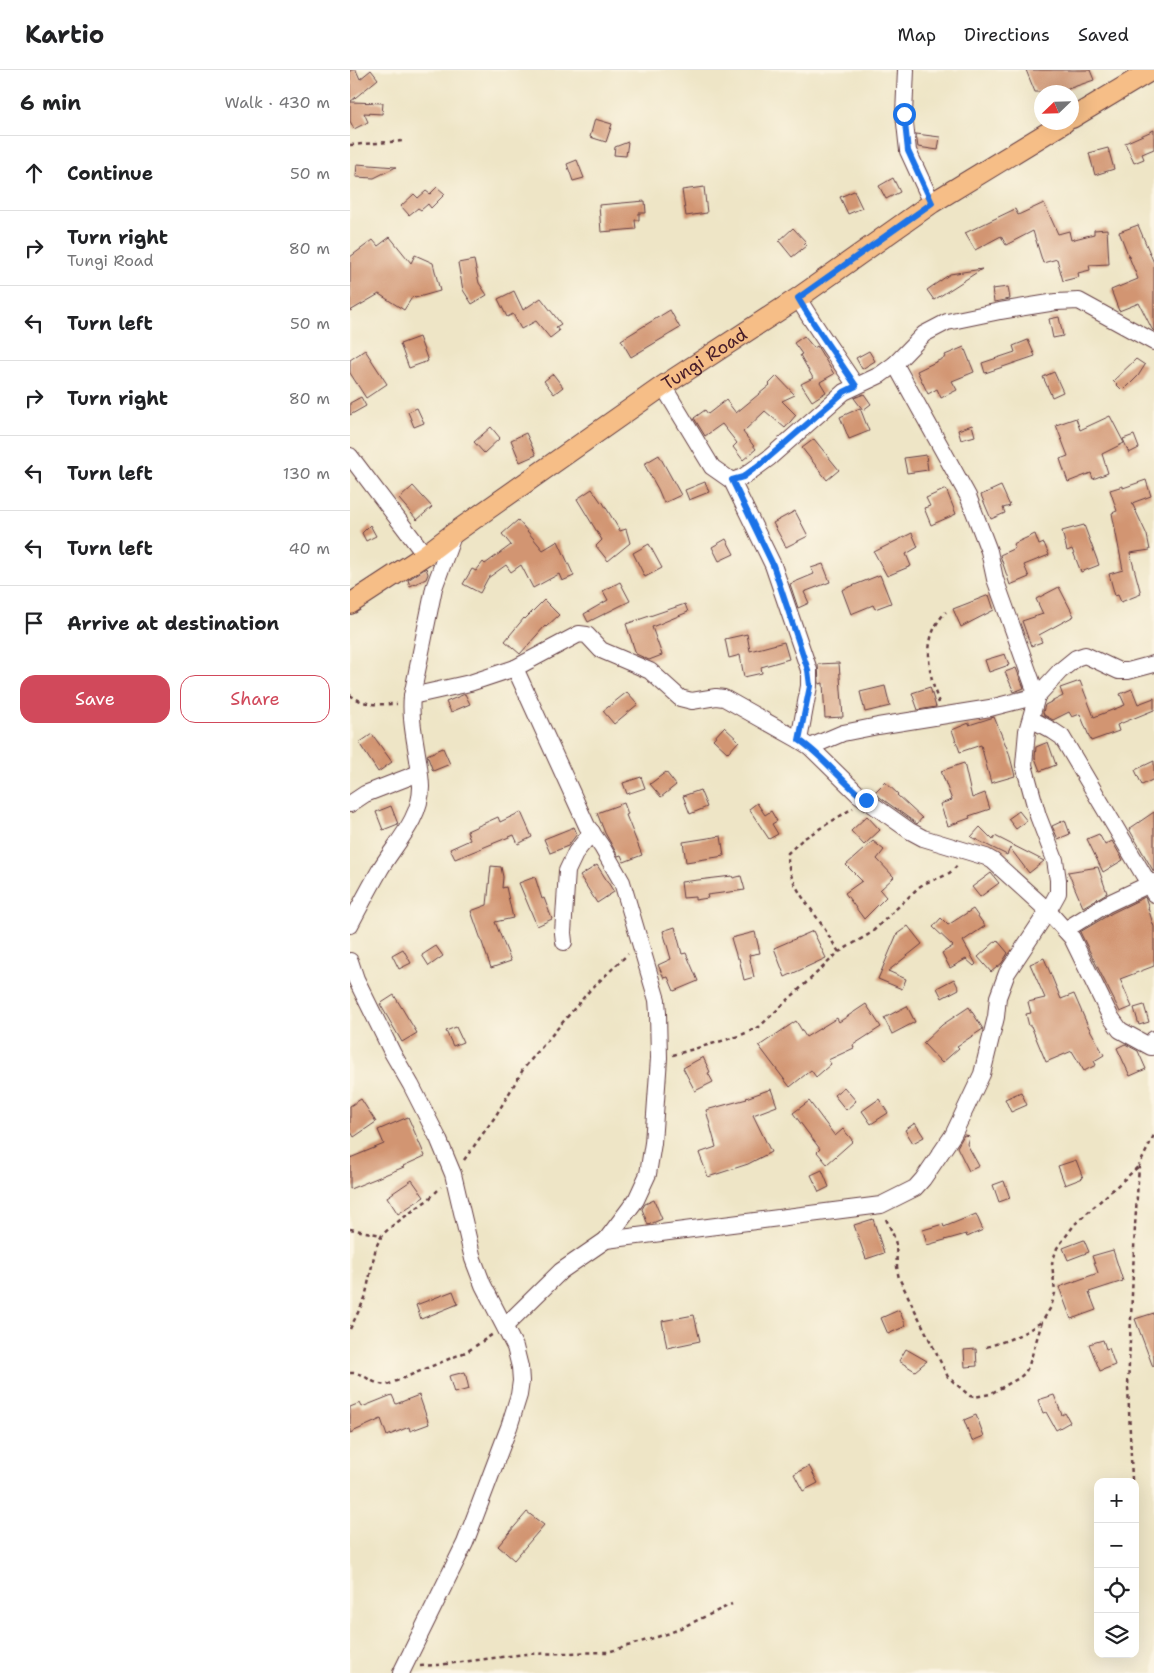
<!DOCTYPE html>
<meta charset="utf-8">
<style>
:root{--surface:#fff;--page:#f6f6f6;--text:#202124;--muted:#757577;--line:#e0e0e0;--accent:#d1495b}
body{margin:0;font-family:"Shantell Sans",sans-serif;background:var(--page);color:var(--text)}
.controls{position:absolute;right:15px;bottom:15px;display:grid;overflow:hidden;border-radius:10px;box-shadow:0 5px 20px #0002}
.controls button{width:45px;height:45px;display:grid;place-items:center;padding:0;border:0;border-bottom:1px solid var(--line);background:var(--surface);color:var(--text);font:25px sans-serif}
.compass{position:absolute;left:684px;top:15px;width:45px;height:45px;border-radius:50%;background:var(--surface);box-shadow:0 5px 20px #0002;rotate:247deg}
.stop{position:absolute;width:15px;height:15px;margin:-11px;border:4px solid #1a73e8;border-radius:50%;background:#fff}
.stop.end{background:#1a73e8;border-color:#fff;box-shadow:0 1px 5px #0008}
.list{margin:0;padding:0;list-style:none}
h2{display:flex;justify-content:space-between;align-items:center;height:65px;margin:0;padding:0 20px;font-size:21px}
h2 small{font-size:16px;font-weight:400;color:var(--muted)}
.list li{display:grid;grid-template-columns:32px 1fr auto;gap:15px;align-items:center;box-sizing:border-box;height:75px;padding:0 20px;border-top:1px solid var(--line)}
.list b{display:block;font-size:19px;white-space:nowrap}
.list p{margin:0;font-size:16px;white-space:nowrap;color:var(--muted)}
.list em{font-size:16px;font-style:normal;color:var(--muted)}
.actions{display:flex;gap:10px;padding:15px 20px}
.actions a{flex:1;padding:11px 0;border:1px solid var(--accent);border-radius:15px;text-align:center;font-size:18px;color:var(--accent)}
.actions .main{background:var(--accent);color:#fff}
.icon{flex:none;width:28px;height:28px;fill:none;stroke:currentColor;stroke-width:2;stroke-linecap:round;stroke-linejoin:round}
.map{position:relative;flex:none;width:804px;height:1603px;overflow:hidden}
header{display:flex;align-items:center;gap:30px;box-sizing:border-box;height:70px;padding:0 25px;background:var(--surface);border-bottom:1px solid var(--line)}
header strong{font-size:24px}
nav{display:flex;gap:28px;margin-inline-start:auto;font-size:18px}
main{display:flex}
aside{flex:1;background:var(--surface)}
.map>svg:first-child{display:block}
.building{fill:#d29572}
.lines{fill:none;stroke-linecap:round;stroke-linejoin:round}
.minor-casing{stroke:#633d42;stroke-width:18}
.major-casing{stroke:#633d42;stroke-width:22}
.path{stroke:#633d42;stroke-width:2.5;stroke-dasharray:4 4;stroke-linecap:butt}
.minor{stroke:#fff;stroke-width:16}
.major{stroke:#f6be87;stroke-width:20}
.route{stroke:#1a73e8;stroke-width:6}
.labels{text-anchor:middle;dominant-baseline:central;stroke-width:4;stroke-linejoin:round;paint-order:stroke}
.street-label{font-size:18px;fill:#4a1f2b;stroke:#fcf5e5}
</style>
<header>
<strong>Kartio</strong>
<nav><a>Map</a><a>Directions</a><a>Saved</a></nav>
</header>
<main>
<aside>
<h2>6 min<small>Walk · 430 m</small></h2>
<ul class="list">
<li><svg class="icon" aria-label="ahead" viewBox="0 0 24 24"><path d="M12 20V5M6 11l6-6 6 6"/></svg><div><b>Continue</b></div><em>50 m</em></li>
<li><svg class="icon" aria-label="right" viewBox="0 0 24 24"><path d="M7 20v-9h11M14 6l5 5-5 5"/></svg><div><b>Turn right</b><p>Tungi Road</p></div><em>80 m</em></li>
<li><svg class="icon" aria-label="left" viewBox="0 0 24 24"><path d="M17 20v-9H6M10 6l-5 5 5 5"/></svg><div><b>Turn left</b></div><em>50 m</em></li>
<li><svg class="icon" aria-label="right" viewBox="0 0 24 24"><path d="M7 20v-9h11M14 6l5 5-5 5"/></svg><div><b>Turn right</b></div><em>80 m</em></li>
<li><svg class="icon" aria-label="left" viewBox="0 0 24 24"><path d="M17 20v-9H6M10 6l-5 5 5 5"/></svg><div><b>Turn left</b></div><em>130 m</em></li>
<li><svg class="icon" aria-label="left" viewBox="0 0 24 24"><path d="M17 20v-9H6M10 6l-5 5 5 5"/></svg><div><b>Turn left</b></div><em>40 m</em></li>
<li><svg class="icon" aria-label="arrive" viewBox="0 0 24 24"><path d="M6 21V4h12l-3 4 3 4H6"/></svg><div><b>Arrive at destination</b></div></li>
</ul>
<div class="actions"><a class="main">Save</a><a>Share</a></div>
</aside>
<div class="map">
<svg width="804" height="1603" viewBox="0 0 804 1603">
<rect width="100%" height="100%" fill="#fcf5e5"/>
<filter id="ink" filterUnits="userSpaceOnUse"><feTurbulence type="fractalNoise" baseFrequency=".02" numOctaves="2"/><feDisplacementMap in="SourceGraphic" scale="10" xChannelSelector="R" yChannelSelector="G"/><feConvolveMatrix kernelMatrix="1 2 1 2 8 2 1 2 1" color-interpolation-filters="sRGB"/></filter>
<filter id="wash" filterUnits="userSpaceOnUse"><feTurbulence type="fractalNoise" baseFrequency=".0096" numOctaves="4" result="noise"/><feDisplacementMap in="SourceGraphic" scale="20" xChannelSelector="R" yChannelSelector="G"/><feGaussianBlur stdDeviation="1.12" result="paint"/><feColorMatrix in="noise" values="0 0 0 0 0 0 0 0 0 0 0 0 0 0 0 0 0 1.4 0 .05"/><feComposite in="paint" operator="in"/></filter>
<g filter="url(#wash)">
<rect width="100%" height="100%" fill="#eee5c6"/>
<g id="blocks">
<g class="building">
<polygon points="0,0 6,0 10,9 21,0 28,9 0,32"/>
<polygon points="676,0 740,0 744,10 709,22 685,22"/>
<polygon points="0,32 33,33 32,44 14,43 18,52 4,59 0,51"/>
<polygon points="245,49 262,54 256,72 240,67"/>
<polygon points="804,60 804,79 792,84 794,89 784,93 775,73"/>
<polygon points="566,64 590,67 588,80 568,77"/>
<polygon points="278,72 276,86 264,85 265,77"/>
<polygon points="758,78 764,99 745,105 739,83"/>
<polygon points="227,90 234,108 223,111 217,94"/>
<polygon points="7,94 46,97 24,108 6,107"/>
<polygon points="543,108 550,122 536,129 529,116"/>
<polygon points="87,117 95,124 81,138 78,134 71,140 68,138 59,145 51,136 64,124 68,128 76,121 80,124"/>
<polygon points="354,117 357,143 336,146 332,120"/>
<polygon points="504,121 512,138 498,144 490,127"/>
<polygon points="295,131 296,143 289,143 289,150 285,150 286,159 251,162 249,135"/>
<polygon points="694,133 708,164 719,161 721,170 744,164 744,160 757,159 759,194 739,195 740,200 728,203 729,207 713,211 707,189 693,193 683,161 656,175 651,166 625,180 615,163 665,139 668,145"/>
<polygon points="788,155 804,193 804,261 802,259 789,233 769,241 761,220 788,209 769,162"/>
<polygon points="443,158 456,172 454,174 456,176 442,187 429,171"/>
<polygon points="40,167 61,193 65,185 83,193 90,221 65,228 63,226 54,240 29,224 0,241 0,187 23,170 28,176"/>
<polygon points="124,190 129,213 137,225 122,234 113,220 108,193"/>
<polygon points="632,199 584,230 577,220 600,204"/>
<polygon points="658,217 660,229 644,232 642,219"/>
<polygon points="164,221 173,240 191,228 211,254 206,257 209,261 200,268 186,251 171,259 163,244 157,247 148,229"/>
<polygon points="320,240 330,258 281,287 271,270"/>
<polygon points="709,247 713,266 703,268 699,249"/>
<polygon points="454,266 464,278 467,276 484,304 470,312 476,322 462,331 451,314 463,308 450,285 452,284 444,273"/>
<polygon points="69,267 78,291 59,298 50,274"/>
<polygon points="678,270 685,286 635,303 632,293 665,282 663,276"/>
<polygon points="614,277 624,302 602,311 607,320 591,328 587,319 578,324 567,301 596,287 595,285"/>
<polygon points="15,280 37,314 16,328 0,303 0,290"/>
<polygon points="519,281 525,291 512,299 506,288"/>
<polygon points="786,289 795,295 788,306 773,321 763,311"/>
<polygon points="704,302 713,322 702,327 693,307"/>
<polygon points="203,304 213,317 204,324 194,311"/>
<polygon points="427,306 445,325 432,331 446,345 435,358 415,341 393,362 406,379 393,390 383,377 387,373 372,354 355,366 344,348 355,340 358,344 376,330 386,343 420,315 419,314"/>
<polygon points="514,324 521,334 513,340 504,328"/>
<polygon points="11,327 16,336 0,345 0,333"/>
<polygon points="67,338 74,353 64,357 58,342"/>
<polygon points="510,338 519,361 499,369 490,347"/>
<polygon points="760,346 774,373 752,384 758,403 743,409 741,403 718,412 710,389 718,386 706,355 726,348 730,360"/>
<polygon points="622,355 625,366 611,370 608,360"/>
<polygon points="141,357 150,368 134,383 124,372"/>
<polygon points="176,363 186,385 170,392 161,370"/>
<polygon points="784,365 789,378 779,383 773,369"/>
<polygon points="464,369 489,400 477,410 452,378"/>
<polygon points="309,385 331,425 314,433 308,419 294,394"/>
<polygon points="576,385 578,400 557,403 554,388"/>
<polygon points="796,410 801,426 782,433 797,465 800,480 780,483 791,524 771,532 768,525 765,526 759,504 773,500 762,443 767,441 760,420 773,416 773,418"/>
<polygon points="355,412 359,422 339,430 335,420"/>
<polygon points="63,416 82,437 67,450 49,429"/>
<polygon points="651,416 660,436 653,438 655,443 641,449 631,425"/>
<polygon points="242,419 251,432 252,431 270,461 276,459 280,473 258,491 246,476 252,470 227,429"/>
<polygon points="596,419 606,444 581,455 574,438 580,436 576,428"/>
<polygon points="445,441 458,466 436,477 423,453"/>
<polygon points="168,450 193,480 208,471 224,506 212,511 209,504 183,518 171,495 161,502 156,495 138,508 130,523 113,514 122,499 126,501 133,492 135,494 161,475 152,464"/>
<polygon points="20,455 26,466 16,471 12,463"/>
<polygon points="734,455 749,495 731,502 722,479 717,481 712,461"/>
<polygon points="562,463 568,477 556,484 561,496 537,506 524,482"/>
<polygon points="685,464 689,475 694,473 699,485 674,495 679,507 660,515 650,485 665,478 663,474"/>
<polygon points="376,469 384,484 369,491 362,477"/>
<polygon points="299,474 312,498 295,507 283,483"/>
<polygon points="473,494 480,512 454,522 459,533 448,538 440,514 464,504 461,498"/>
<polygon points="76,498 78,504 76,509 60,516 58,510"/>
<polygon points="530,505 541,533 525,539 523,535 501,544 492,520"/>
<polygon points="270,512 280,531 238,552 234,544 258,530 253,521"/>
<polygon points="709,517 724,546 689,565 692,572 681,576 672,551 693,544 686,529"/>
<polygon points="639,525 644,540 611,557 603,539"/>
<polygon points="194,530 209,545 196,557 195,556 170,584 155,571 174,548 175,549"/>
<polygon points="335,534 338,542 302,557 312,585 299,590 286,584 276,554"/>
<polygon points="397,564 400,581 434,572 439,589 411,597 412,603 394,607 390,585 379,588 375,569"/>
<polygon points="655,584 659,595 639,602 635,590"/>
<polygon points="489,593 493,647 475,648 473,613 469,614 468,594"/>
<polygon points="666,598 674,618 664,622 655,602"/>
<polygon points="730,611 744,647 775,635 770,624 782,619 788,634 804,628 804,640 767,655 769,661 741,671 730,644 722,647 719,642 703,650 694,645 693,642 695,635 713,626 710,618"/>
<polygon points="535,616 540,636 515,642 510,622"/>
<polygon points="580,617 586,637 568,640 562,623"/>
<polygon points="277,622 288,634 264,654 253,641"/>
<polygon points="115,624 120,634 101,642 96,632"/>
<polygon points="644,647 659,683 665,706 641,713 631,675 610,682 602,660 619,653 619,655"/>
<polygon points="374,657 389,671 378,683 363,669"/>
<polygon points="22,664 42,692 28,702 9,673"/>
<polygon points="698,672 706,695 690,701 685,688 686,677"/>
<polygon points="93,678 100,694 83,701 77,685"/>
<polygon points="804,691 804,709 792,715 785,700"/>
<polygon points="614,693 622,728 635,723 640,739 619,746 620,748 598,756 590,734 602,730 591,701"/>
<polygon points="316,702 326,715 311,727 300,714"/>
<polygon points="291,707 295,718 277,724 273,713"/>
<polygon points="535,712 548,724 547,725 572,748 567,754 524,723"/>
<polygon points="350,720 357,737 340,744 333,726"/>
<polygon points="274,733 278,744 276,745 292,785 274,792 271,785 268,786 255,763 247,743"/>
<polygon points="407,733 415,745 421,741 427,751 422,754 428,764 419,769 399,739"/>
<polygon points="41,736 48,754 33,760 26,742"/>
<polygon points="669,741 677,751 666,759 658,749"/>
<polygon points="171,742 182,767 168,774 164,765 105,789 100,779 120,770 117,761 148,747 150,752"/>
<polygon points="804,742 804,802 779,759"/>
<polygon points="517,746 530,760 514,775 501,761"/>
<polygon points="715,750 720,764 708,769 702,756"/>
<polygon points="224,757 227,764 218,776 200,783 194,769"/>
<polygon points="630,757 643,770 645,766 694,791 679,803 660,778 657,785 621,767"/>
<polygon points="749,764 755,775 762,771 773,790 753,802 737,769"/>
<polygon points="371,766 374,786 336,792 333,772"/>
<polygon points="523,771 534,780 527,789 544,807 530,820 536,827 514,849 495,823 512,811 496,795"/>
<polygon points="247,795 264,822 247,833 230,806"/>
<polygon points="141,796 151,797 153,807 152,818 156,817 163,848 145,852 161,891 141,898 121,841 137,835"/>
<polygon points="748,797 757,823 733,837 718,802"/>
<polygon points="641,803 649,813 630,827 622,817"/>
<polygon points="382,806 383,808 391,806 395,820 357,825 358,828 345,830 345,827 333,828 331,812"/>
<polygon points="185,807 192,829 194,828 202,849 187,856 169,813"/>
<polygon points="795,827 799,838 798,838 804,857 804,896 770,909 782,937 770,942 730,862 762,843"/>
<polygon points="623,839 635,856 613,871 626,894 624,896 616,889 600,898 592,883 603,876 583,857 591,848 598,855"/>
<polygon points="558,856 572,874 538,901 556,909 552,919 528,909 547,864"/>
<polygon points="325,857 332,884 336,883 348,911 324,921 318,907 314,908 308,895 321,889 313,861"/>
<polygon points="463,861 476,888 435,907 424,878"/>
<polygon points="405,862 410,883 399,885 404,907 394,910 389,888 387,888 381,868"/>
<polygon points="647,870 658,883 652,893 641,902 628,887"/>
<polygon points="86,876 93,886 79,896 72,885"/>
<polygon points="53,879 61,893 49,899 42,885"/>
<polygon points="694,888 711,929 724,924 737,954 754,985 744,991 746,995 734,1001 722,981 696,992 681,956 679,956 676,944 681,943 678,932 695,928 680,894"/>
<polygon points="604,909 609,919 592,928 587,918"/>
<polygon points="44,925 67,963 52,972 30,934"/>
<polygon points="516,934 531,957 503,975 504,978 478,990 481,994 466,1007 461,1000 440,1017 409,976 446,951 456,967 487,948 489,952"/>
<polygon points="794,935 799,952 789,955 784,938"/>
<polygon points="557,936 565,952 542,964 534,948"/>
<polygon points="619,937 633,959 607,976 609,978 592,993 573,973 592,955"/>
<polygon points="106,957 113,972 103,976 96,961"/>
<polygon points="775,974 788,981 796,999 780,1006 767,978"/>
<polygon points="353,987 360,1002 358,1003 363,1012 345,1021 333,998"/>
<polygon points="494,1017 506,1031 496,1040 484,1025"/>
<polygon points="421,1019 427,1036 403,1045 421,1082 398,1094 358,1107 349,1083 366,1077 356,1040 397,1029 396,1028"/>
<polygon points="671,1022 677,1035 661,1042 655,1029"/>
<polygon points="11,1029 26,1052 4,1067 0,1060 0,1036"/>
<polygon points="529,1029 538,1043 521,1054 512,1041"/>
<polygon points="459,1031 485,1066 493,1059 503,1071 477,1094 467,1082 470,1079 443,1043"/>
<polygon points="58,1047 75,1086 53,1096 54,1097 0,1119 0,1088 34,1074 28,1060"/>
<polygon points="565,1053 574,1067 563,1073 555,1060"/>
<polygon points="614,1065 619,1066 617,1074 629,1096 619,1101 607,1077"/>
<polygon points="726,1090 733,1108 715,1115 708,1096"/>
<polygon points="472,1100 479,1117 469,1122 461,1105"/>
<polygon points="62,1110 74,1127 48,1144 37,1127"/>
<polygon points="654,1111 660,1128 649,1132 643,1115"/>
<polygon points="304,1130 312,1149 298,1155 292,1139 295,1134"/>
<polygon points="626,1144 633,1160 617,1167 616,1164 577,1175 573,1160 593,1154 594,1157"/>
<polygon points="523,1149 534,1183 516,1189 504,1155"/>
<polygon points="734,1170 739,1182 718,1190 713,1178"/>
<polygon points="763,1180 773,1211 739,1222 746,1240 721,1249 709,1217 748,1203 742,1186"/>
<polygon points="103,1221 108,1234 71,1249 66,1235"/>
<polygon points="549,1240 556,1256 538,1264 531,1248"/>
<polygon points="804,1243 804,1296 803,1297 785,1249"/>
<polygon points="344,1245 350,1271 317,1278 312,1251"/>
<polygon points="753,1270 756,1279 759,1278 765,1295 750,1301 739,1274"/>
<polygon points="556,1279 577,1291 565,1301 549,1291"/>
<polygon points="626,1279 627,1296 615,1297 614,1280"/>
<polygon points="115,1302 119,1319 104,1323 99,1306"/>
<polygon points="42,1325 46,1334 69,1325 79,1354 60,1361 59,1357 37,1366 31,1349 0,1363 0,1337 10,1333 12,1337"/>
<polygon points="704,1325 712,1345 715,1343 720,1352 706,1360 696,1342 693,1343 688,1330"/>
<polygon points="626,1345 634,1366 622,1371 614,1350"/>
<polygon points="459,1396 468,1413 453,1421 444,1404"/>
<polygon points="177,1442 194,1455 164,1490 148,1476"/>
</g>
</g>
</g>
<g filter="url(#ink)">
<use href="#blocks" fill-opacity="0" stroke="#633d42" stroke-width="1"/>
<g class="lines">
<g class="minor-casing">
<g id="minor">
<polyline points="556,0 554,44 558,81 582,133"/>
<path d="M448,228c18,31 39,59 58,88"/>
<polyline points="313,316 362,397 382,411 393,407 419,388 494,322 530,305 545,294 574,264 597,252 650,241 706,232 729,231 804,272"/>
<polyline points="0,386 75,485"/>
<polyline points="382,411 423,495 459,600 459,616 449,670"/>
<polyline points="165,598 237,756 252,777 272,812 307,930 308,943 309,988 303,1073 298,1104 286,1130 256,1170"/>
<polyline points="62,626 120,613 165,598 229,564 237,565 251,580 300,601 330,628 342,631 366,627 374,628 449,670 460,677 509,725 560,761 573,768 636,787 643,791 698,841 722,868 760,946 770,960 801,977 804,969"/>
<polyline points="681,649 703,661 712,667 799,814 804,824"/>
<polyline points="460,677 493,663 528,656 640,638 687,626 710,601 726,588 735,585 769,601 778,601 804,594"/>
<polyline points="0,734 15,724 69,703"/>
<path d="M0,855c10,-19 20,-38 31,-57 15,-25 40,-50 40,-81 -1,-30 -12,-61 -9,-91l22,-108 20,-55"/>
<polyline points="715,860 757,834 804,812"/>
<polyline points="214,872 213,863 217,801 226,782 242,762"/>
<polyline points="0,891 6,909 43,984 61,1015 88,1068 103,1104 123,1189 133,1215 165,1277 170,1297 171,1311 169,1325 159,1357 115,1473 51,1603"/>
<polyline points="155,1256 211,1201 256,1170 531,1135 565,1118 573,1109 603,1065 632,1004 646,947 648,927 657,903 698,841 708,823 708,810 705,790 688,746 674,695 677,661 687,626 645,509 639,481 618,426 545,294"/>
</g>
</g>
<g class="major-casing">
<g id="major">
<polyline points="722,48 802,0"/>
<path id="s1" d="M0,534l75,-49 29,-22 209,-147 135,-88 134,-95 133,-81"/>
</g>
</g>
<g class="path">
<polyline points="0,75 53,71"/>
<path d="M0,625c17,12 28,9 47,9"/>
<path d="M589,633c-11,-30 -18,-67 7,-91"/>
<path d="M489,882c-7,-10 -12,-20 -19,-30 -14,-21 -34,-42 -32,-69l15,-14 50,-31"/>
<path d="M323,985l66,-19 20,-9 80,-75 32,-19 48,-46c16,-11 27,-6 40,-24"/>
<polyline points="114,1090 145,1047 174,998 240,920 278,884"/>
<path d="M536,1149c4,9 9,17 10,27 1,11 0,21 3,32l49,99 22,19 5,1 15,-3 29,-16 6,-5 4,-8 13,-43 9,-15 4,-14 -3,-30 5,-15 18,-24 64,-58"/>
<polyline points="0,1159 32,1165"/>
<polyline points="0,1259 15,1228 26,1177 32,1165 42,1156 79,1129 91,1117"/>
<path d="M636,1277c21,-6 37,-12 55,-25"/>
<path d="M0,1303c15,-1 19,11 37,12l81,-34 25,-17"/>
<polyline points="782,1410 778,1317 785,1156 789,1096 804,1065"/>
<polyline points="70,1596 88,1595 176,1584 258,1582 320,1563 382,1534"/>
</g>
<use href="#minor" class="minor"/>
<use href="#major" class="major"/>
</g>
</g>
<g class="lines" filter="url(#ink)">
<path class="route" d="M516,730c-25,-18 -42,-44 -67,-60l11,-54 -2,-16 -35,-105 -41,-85 11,-3 25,-19 76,-66 12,-6c-19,-29 -40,-57 -58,-88l134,-95 -24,-52 -4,-37"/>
</g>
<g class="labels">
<g class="street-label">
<text stroke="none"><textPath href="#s1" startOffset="431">Tungi Road</textPath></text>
</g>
</g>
</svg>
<div class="controls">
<button>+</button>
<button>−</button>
<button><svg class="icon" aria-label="locate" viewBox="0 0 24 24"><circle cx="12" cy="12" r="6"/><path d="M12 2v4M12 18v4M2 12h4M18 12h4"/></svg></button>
<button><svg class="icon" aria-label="layers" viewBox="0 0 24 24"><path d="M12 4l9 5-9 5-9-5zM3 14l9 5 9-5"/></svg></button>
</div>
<svg class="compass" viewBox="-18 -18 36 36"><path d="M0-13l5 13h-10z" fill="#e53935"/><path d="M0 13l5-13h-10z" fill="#757577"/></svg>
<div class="stop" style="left:554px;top:44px"></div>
<div class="stop end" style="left:516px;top:730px"></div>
</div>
</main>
